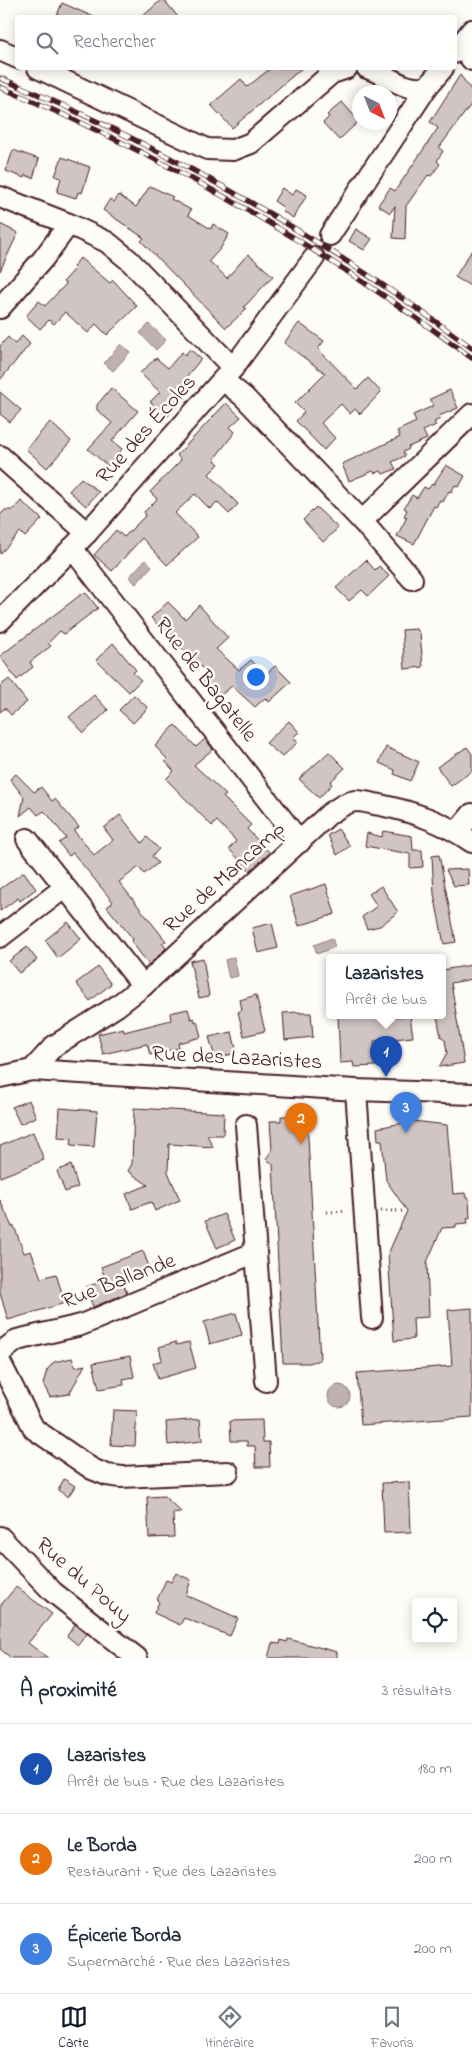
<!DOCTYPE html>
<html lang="fr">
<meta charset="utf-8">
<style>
:root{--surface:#fff;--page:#f2f2f3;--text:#1f2937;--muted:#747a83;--line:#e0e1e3;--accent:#111827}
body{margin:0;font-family:"Indie Flower",sans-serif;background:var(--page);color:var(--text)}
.controls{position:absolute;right:15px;bottom:15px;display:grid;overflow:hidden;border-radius:5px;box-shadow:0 2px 12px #0003}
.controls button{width:45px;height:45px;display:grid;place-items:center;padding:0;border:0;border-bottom:1px solid var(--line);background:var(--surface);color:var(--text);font:25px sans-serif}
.compass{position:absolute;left:352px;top:85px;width:45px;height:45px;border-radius:50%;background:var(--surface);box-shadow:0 2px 12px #0003;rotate:138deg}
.you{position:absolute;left:255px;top:676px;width:18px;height:18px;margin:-12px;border:4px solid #fff;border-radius:50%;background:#1a73e8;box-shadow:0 0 0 8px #1a73e833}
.badge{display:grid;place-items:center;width:32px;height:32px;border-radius:50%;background:var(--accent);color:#fff;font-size:16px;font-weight:700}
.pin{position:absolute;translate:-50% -41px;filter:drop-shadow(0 1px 2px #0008)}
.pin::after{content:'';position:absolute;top:26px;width:18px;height:15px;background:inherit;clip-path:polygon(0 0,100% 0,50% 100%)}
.popup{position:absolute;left:326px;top:954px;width:120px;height:65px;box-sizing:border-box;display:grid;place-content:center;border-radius:5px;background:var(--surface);filter:drop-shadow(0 1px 4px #0005);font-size:16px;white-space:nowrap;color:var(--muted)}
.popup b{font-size:19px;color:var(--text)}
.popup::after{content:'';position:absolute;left:50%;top:100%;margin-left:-10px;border:10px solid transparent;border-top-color:var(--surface)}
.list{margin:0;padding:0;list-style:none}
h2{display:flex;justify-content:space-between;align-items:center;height:65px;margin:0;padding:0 20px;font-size:21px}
h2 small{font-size:16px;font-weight:400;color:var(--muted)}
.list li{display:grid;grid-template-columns:32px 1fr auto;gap:15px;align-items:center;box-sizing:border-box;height:90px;padding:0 20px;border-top:1px solid var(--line)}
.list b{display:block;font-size:19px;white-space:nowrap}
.list p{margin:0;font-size:16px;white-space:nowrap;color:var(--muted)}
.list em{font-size:16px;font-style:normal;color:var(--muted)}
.icon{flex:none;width:28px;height:28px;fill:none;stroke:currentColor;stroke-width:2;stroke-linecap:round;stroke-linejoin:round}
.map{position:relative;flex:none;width:472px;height:1658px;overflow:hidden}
.search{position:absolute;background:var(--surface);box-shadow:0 2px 12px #0003;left:15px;right:15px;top:15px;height:55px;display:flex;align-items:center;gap:12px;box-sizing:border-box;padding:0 18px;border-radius:5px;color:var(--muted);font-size:19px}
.sheet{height:335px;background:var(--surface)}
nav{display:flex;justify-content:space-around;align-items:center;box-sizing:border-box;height:70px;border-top:1px solid var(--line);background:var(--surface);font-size:14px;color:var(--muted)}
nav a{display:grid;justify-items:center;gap:2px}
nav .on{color:var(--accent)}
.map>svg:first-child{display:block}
.water{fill:#c0b1b1;stroke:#91777b}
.building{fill:#d0c5c4;stroke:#4a1f2b}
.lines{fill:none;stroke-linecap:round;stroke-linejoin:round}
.minor-casing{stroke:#4a1f2b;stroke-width:24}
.path{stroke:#4a1f2b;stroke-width:3;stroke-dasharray:1 4;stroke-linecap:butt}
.minor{stroke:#fdfcf7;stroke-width:20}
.rail-casing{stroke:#4a1f2b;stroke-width:5.5}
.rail{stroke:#fdfcf7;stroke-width:4;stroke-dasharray:11;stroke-linecap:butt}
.labels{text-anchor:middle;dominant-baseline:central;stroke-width:5;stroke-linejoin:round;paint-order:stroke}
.street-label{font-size:22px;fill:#4a1f2b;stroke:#fdfcf7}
</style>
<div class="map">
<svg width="472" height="1658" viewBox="0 0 472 1658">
<rect width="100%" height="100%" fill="#fdfcf7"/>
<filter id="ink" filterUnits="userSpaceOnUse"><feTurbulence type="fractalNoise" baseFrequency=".02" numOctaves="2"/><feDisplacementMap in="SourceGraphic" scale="10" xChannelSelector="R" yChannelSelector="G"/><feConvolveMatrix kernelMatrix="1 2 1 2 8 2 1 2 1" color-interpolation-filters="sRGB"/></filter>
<g filter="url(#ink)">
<g class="water">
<polygon points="149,324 166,340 156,350 140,333"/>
<polygon points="121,344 130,352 113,371 104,363"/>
<polygon points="145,560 152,566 136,584 129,577"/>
<polygon points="332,938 335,947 317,954 314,945"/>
<polygon points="234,957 238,976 229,978 225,960"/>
<circle cx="339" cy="1396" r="11"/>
</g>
<g class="building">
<polygon points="161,0 164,0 179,18 141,18"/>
<polygon points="62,3 96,18 56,18"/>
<polygon points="271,68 302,68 232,128 211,105 241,79 247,87"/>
<polygon points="460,75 472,91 472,103 439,148 443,151 437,161 440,164 431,176 428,175 406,206 405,239 393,238 395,206 390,213 378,205 390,188 395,191 438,128 430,122"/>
<polygon points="342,102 359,121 339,140 323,123 329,117 327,115"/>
<polygon points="13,150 39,159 33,178 25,175 24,178 6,171"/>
<polygon points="62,157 90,167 82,193 78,192 76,198 57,192 61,178 55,176"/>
<polygon points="150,186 173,197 171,199 191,210 188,215 211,229 213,224 229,234 220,249 209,261 227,278 248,254 273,276 244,307 246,309 226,328 141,241 144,238 103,210 110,199 114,202 119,195 136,207"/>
<polygon points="282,188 292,195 296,189 307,195 293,218 282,211 284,208 274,201"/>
<polygon points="0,224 18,233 0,271"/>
<polygon points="356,229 372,239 364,250 349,241"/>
<polygon points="472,250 472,287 455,277"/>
<polygon points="80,258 110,283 113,280 137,306 107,335 96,324 88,333 65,312 54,324 49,320 40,329 26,316 39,301 45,306 66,284 63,282 75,269 73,267"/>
<polygon points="299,323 324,341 318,349 357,389 368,378 381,392 360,414 355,409 350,414 341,404 321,423 335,438 324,450 296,421 304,412 295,403 325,373 284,343"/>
<polygon points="22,336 30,344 0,380 0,346 8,337 15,344"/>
<polygon points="190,349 201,359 178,387 187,395 167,417 150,402 160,392 140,373 156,358 168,368 182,352 185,355"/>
<polygon points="111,388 138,411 112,441 122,449 108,466 88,449 112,423 97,410 97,405"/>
<polygon points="450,390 458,408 439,416 440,419 434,422 436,425 423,431 427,439 408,447 409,449 403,452 405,456 392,462 396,469 383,474 381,471 375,473 373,471 349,481 342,464 400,437 397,431 416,422 413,415 433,406 430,399"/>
<polygon points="0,392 21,410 10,422 0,414"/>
<polygon points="226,403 241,417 230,427 235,432 214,459 219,464 209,474 238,504 229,514 217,502 210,509 195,494 175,513 198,537 167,565 142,538 112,571 94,555 116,530 124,537 146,515 144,512 157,499 150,492 181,460 177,455"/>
<polygon points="50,422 71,441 47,468 26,449"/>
<polygon points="446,465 465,476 459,487 455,485 451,492 449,491 443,502 440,500 436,507 434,506 414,544 397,536 407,517 404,516 407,510 404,508 412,495 417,498 424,487 428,489 432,484 433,485"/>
<polygon points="81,478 99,492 86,506 69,491"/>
<polygon points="21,501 42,519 25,537 20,532 0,554 0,515 5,510 13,510"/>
<polygon points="316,507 338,528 323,542 303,520"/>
<polygon points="366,560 375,570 379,566 389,576 368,596 362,590 349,601 336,588"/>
<polygon points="83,593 84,594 86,593 98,608 64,634 60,631 48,643 51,646 30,662 33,667 17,680 0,656"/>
<polygon points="168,602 185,619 199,605 228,638 216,649 239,670 251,660 265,675 275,666 291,682 269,702 265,698 255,707 232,686 216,699 200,679 207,673 151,618"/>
<polygon points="416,629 420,633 423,667 405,669 402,630"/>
<polygon points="113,643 136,670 133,673 141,680 129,692 96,660"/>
<polygon points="9,679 27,702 11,715 5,708 0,712 0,686"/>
<polygon points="94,695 108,710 84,733 69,717"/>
<polygon points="134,695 148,708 133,723 119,710"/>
<polygon points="289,721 299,732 293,737 298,742 282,757 266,743"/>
<polygon points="175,725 196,747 205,739 213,749 194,765 226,795 223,797 251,825 247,829 270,853 250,871 229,849 236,841 217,821 212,826 166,779 174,771 165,761 167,759 155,746"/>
<polygon points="386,747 419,762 410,781 394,774 395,770 379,763"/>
<polygon points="467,747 472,754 472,771 451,786 437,767"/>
<polygon points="329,752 345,768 330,782 332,784 319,798 299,779"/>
<polygon points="16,774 34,792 41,787 52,801 55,799 79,827 74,831 94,855 113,840 104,828 120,815 142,843 147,837 159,849 152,856 158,863 144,874 139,867 119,882 166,941 162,943 166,948 149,965 131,941 133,939 107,907 113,902 73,853 69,856 59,843 66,838 49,816 44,811 38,815 31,807 20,816 24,797 10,779"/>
<polygon points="338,829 350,846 337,855 328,835"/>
<polygon points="383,831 412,836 413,850 422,850 423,867 410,868 410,854 365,846 367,833 382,837"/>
<polygon points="439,855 456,942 444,944 434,894 432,856"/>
<polygon points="468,869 469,885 454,886 446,870"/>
<polygon points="24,872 36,889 20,901 18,898 0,911 0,889"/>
<polygon points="326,884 335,914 299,926 290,896"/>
<polygon points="381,886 398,912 380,926 367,929 362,917 377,906 369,894"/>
<polygon points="68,922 81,939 58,958 45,940"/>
<polygon points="272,923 278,948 258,953 252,928"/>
<polygon points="27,947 37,960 19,973 9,961"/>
<polygon points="203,958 209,996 199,998 190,961"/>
<polygon points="472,965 472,979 451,983 464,1063 439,1067 447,1053 445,1040 441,1037 437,1016 442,1016 442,970"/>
<polygon points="98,967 111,984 90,1001 76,983"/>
<polygon points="256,995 265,1031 244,1036 238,1012 242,1010 240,1000"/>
<polygon points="188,1009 191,1019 194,1018 195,1022 197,1021 201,1037 178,1043 179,1048 150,1055 147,1044 103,1054 98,1034 123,1028 124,1032 171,1020 170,1013"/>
<polygon points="300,1012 300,1013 311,1013 313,1037 285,1040 283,1013"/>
<polygon points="338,1016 373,1016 373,1018 410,1016 413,1037 374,1041 375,1066 354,1067 353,1062 340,1063"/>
<polygon points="232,1032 237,1053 215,1058 209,1037"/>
<polygon points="29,1100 36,1117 20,1124 12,1107"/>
<polygon points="60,1108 97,1111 94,1147 71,1145 72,1138 58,1137"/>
<polygon points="134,1108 224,1113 223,1135 207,1135 213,1147 169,1144 168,1172 180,1200 155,1211 151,1202 132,1209 126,1194 148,1185 128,1171 132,1164"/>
<polygon points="281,1116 295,1116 295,1120 307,1119 320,1360 309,1363 283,1363 273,1164 266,1159 272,1150 270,1121 281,1121"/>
<polygon points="413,1121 447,1125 453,1194 465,1193 466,1198 469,1198 470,1218 467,1218 468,1223 456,1224 456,1227 442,1228 427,1262 429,1317 413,1318 414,1339 394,1341 388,1254 407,1211 386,1180 382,1140 378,1140 377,1128"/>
<polygon points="33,1132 44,1160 0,1177 0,1146"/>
<polygon points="71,1165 78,1187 65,1192 57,1171"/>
<polygon points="0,1200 12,1227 14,1226 24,1253 31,1251 41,1278 56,1274 65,1303 8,1320 0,1293"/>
<polygon points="224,1214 235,1240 217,1248 205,1221"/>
<polygon points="143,1251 150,1269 122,1280 127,1293 93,1307 86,1287 106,1280 101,1267"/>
<polygon points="472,1308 472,1417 361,1425 357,1373 452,1366 448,1310"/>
<polygon points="236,1313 242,1335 210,1344 204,1322"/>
<polygon points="176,1342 176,1345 189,1342 196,1368 158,1379 153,1363 162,1360 159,1347"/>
<polygon points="130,1356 134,1377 123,1379 124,1385 99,1389 93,1363"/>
<polygon points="72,1358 75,1367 85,1365 69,1394 50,1397 43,1384 47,1370 54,1362"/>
<polygon points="113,1410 137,1411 135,1446 111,1445"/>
<polygon points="200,1419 202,1441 168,1445 166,1422"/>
<polygon points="262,1420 263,1442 269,1442 270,1467 256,1467 255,1446 247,1446 247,1441 231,1441 230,1421"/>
<polygon points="64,1479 75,1486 68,1497 58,1490"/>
<polygon points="409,1482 411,1532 384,1533 382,1483"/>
<polygon points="164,1496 181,1512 173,1513 174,1537 149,1538 147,1497"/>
<polygon points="176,1573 191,1580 186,1595 238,1618 230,1636 184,1618 180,1625 154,1613 159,1602 157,1600 166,1580 171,1582"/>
<polygon points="16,1587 52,1614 28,1643 48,1658 11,1658 0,1649 0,1606"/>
<polygon points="75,1624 87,1634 78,1645 67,1636"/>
<polygon points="288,1639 337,1652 337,1658 268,1658 272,1643 280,1644 281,1640 287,1642"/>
</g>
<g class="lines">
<g class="minor-casing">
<g id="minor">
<polyline points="460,46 472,60"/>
<polyline points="0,50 18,58"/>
<polyline points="454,53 472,30"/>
<polyline points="38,68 207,149 233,150 251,143 332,73 347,68"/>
<path d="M367,68c20,6 38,25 60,19"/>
<polyline points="0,197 69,224 107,242 129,260 233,368"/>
<polyline points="330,235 427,87 443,68"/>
<polyline points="0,308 43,259 69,224"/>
<polyline points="223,380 244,397 362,521 412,579"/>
<polyline points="0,456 87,533"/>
<polyline points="362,521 472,414"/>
<polyline points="72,548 300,842"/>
<polyline points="0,621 87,533 233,368 314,258"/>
<polyline points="457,832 472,814"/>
<polyline points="27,839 143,986"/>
<polyline points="0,937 64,888"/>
<path d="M32,1070l22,-24 63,-40 26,-20 186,-172c8,-5 18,-13 28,-13 7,0 16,3 23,4 34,7 63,17 92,37"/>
<polyline points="0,1077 32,1070 356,1090 472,1094"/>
<polyline points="356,1090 372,1318"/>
<polyline points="246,1125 266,1381"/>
<polyline points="0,1353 17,1340 81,1325 256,1252"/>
<polyline points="0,1362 34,1429 92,1469 107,1475 121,1477 228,1472"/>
<polyline points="0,1537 53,1592 137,1658"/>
</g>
</g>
<g class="path">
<polyline points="381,1211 403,1211"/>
<polyline points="327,1212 347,1211"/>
</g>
<use href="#minor" class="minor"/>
<g class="rail-casing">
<g id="rail">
<path d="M0,78c168,70 326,162 472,270"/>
<path d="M0,87c168,70 326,163 472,271"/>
</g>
</g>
<use href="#rail" class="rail"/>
</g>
</g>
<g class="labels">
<g class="street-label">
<text transform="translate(147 430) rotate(-48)">Rue des Écoles</text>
<text transform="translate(205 680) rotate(52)">Rue de Bagatelle</text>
<text transform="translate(225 878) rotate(-42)">Rue de Mancamp</text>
<text transform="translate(237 1059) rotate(3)">Rue des Lazaristes</text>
<text transform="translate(119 1282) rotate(-21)">Rue Ballande</text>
<text transform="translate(83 1581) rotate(41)">Rue du Pouy</text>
</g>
</g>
</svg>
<div class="controls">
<button><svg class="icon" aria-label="locate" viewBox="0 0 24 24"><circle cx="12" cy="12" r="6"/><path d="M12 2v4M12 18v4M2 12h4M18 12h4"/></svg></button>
</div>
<svg class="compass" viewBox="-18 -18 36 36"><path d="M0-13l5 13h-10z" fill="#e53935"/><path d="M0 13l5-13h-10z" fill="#747a83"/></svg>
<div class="you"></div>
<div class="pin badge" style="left:386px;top:1077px;background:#1a4fb4">1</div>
<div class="popup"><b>Lazaristes</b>Arrêt de bus</div>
<div class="pin badge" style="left:301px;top:1144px;background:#e8710a">2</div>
<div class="pin badge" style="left:406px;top:1133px;background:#3f7fe0">3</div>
<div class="search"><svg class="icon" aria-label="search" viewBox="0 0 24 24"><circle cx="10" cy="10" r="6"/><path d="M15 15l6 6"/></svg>Rechercher</div>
</div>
<section class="sheet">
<h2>À proximité<small>3 résultats</small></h2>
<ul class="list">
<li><span class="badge" style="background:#1a4fb4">1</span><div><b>Lazaristes</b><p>Arrêt de bus · Rue des Lazaristes</p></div><em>180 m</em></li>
<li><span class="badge" style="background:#e8710a">2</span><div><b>Le Borda</b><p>Restaurant · Rue des Lazaristes</p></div><em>200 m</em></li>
<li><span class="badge" style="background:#3f7fe0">3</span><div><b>Épicerie Borda</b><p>Supermarché · Rue des Lazaristes</p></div><em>200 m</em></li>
</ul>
</section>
<nav>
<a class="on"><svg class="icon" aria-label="map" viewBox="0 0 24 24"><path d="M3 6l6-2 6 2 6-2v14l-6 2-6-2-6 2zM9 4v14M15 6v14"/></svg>Carte</a>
<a><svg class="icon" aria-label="directions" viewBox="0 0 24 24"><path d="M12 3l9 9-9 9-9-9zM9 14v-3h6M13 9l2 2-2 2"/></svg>Itinéraire</a>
<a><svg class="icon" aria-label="saved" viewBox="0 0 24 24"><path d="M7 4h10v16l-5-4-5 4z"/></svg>Favoris</a>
</nav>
